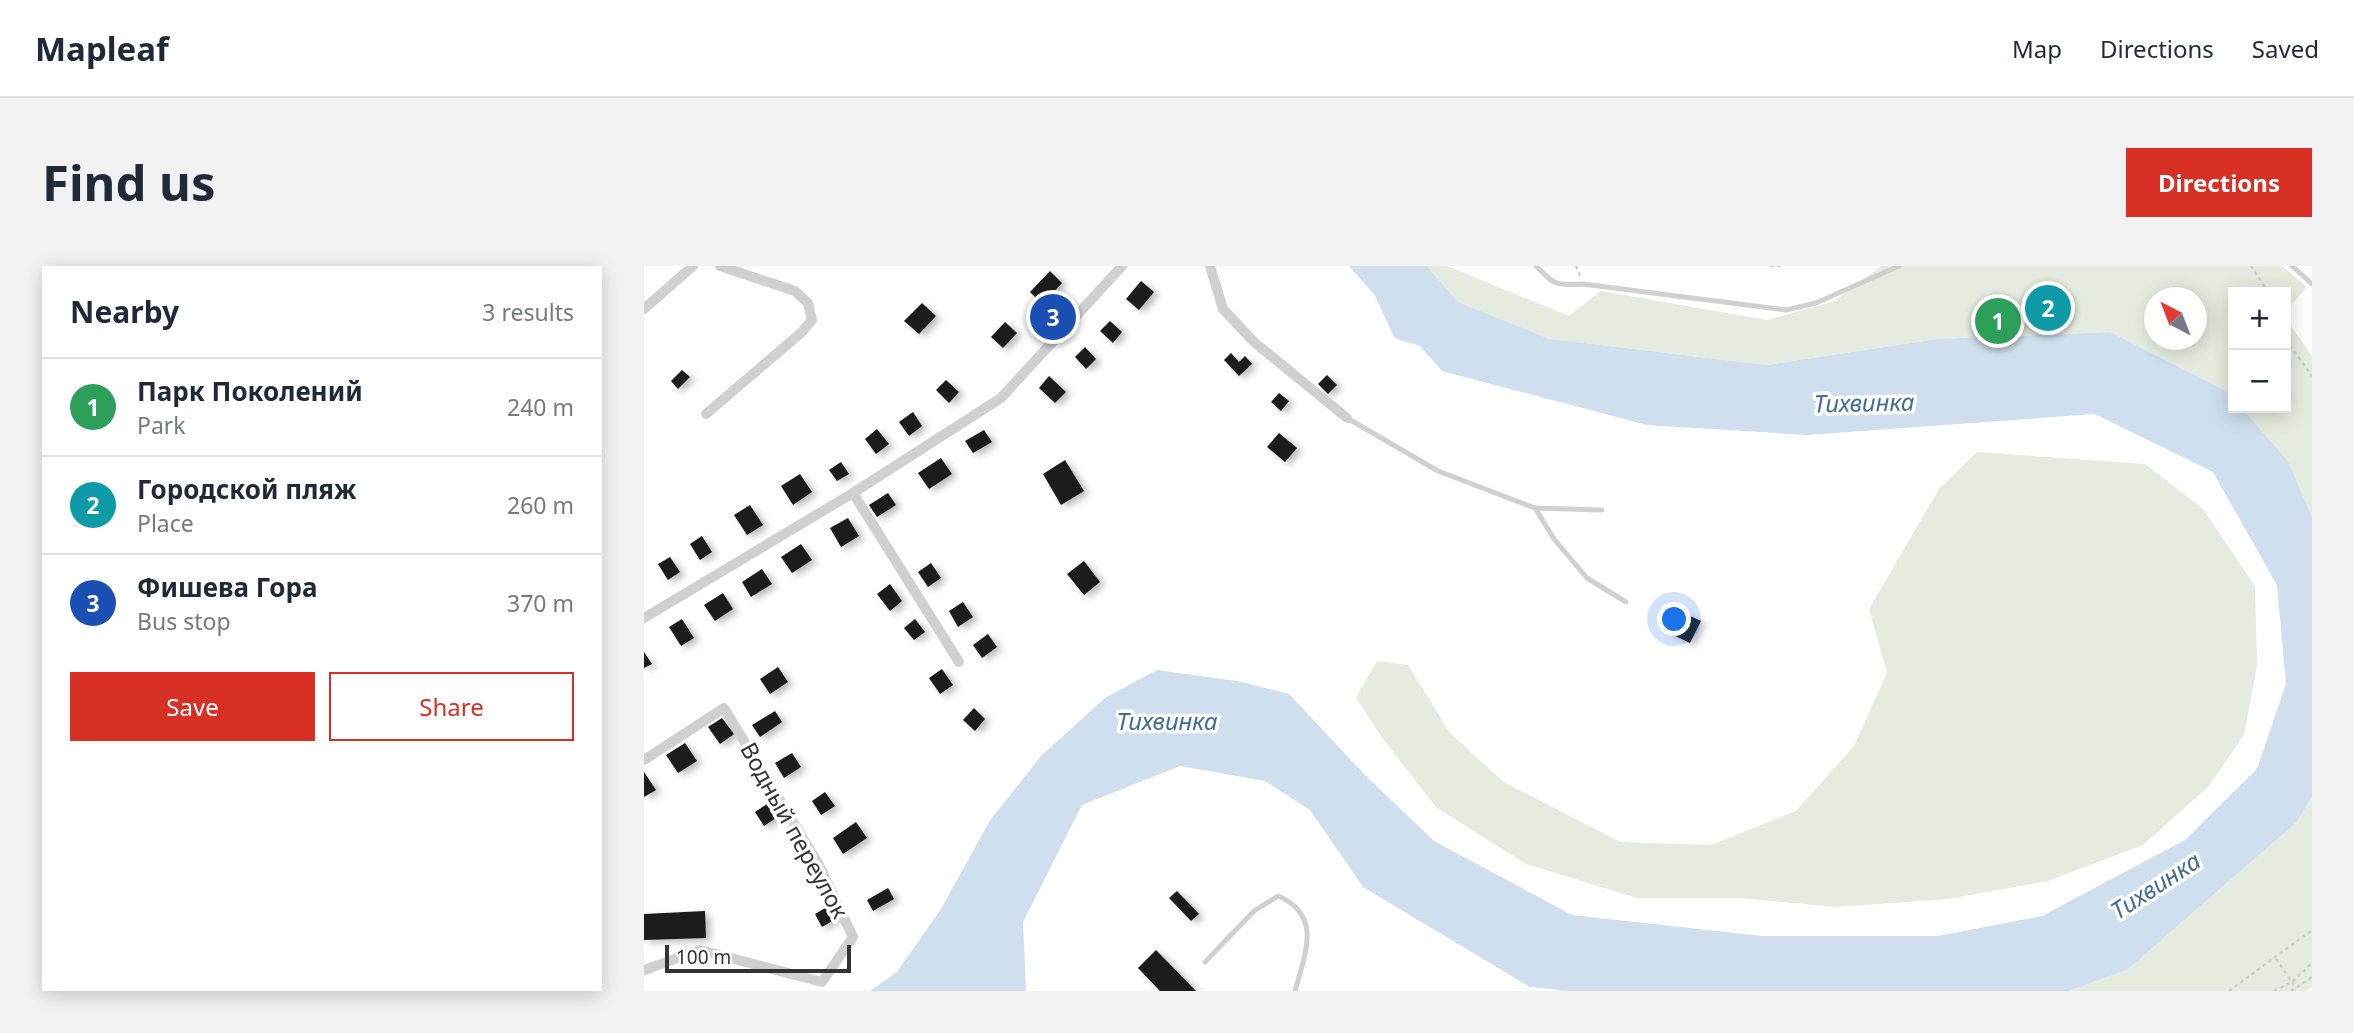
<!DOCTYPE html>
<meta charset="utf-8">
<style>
:root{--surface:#fff;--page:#f2f2f3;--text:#1f2937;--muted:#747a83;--line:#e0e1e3;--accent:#d93025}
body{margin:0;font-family:"Noto Sans",sans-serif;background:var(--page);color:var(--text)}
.controls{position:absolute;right:21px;top:21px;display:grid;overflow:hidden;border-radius:0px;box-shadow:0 4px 18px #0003}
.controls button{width:63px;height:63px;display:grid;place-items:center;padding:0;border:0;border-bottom:2px solid var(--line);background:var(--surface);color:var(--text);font:35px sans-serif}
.compass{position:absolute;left:1500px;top:21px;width:63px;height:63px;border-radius:50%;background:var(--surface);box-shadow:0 4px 18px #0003;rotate:318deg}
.scale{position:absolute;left:21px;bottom:18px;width:186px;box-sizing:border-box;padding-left:7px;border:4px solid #333;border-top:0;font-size:19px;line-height:24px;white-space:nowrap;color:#333;-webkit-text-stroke:5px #fff;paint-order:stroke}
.you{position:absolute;left:1031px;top:354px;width:24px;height:24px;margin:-18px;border:5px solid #fff;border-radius:50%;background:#1a73e8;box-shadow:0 0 0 10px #1a73e833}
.badge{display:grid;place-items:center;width:46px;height:46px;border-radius:50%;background:var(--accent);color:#fff;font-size:23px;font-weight:700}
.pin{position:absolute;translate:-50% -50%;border:4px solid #fff;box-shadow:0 2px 7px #0006}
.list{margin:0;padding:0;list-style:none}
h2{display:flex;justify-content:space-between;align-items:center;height:91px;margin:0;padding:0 28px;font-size:30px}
h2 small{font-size:23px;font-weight:400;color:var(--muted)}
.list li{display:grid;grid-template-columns:46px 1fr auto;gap:21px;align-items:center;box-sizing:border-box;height:98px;padding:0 28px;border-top:2px solid var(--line)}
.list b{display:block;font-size:26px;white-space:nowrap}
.list p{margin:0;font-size:23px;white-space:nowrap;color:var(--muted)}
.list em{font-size:23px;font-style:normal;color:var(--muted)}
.actions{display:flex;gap:14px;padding:21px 28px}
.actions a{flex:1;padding:16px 0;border:2px solid var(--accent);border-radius:0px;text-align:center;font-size:24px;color:var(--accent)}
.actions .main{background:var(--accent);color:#fff}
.map{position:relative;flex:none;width:1668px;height:725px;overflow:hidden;border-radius:0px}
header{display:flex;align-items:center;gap:42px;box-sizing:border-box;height:98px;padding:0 35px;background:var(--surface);border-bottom:2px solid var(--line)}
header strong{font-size:33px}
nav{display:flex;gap:38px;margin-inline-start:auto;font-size:24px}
.intro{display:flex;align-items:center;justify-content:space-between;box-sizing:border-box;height:168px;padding:0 42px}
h1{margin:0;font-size:49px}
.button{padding:18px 32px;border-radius:0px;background:var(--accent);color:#fff;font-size:24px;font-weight:700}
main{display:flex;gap:42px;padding:0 42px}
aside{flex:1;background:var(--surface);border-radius:0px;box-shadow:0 4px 18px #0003}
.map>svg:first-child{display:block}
.green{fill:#e5ecdf;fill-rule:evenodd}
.water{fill:#cfdfed}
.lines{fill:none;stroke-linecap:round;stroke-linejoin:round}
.river{stroke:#cfdfed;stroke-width:23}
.building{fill:#1a1a1a;filter:url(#shadow)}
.path{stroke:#cdcdcd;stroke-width:2.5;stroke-dasharray:3.5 3.5;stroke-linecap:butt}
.service{stroke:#d0d0d0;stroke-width:5}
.minor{stroke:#d0d0d0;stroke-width:10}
.labels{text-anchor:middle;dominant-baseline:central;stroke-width:7;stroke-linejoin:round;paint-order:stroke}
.street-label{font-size:23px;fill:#333;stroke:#fff}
.water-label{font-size:24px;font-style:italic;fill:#416d95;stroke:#fff}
</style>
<header>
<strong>Mapleaf</strong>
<nav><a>Map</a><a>Directions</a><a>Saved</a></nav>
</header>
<div class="intro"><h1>Find us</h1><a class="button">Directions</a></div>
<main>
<aside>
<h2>Nearby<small>3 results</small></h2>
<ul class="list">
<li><span class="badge" style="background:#2e9e5b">1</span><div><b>Парк Поколений</b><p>Park</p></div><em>240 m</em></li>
<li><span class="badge" style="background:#0f9aa8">2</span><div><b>Городской пляж</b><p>Place</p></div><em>260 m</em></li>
<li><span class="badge" style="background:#1a4fb4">3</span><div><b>Фишева Гора</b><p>Bus stop</p></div><em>370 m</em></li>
</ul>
<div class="actions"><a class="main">Save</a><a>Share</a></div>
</aside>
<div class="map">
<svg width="1668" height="725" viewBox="0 0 1668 725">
<defs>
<filter id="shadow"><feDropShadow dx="5" dy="3" stdDeviation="3.5" flood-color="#0004"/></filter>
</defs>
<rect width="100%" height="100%" fill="#fff"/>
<g class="green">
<path d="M783,0h20l122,50 32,-25 166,29 68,-19 46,-35h401l25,21 -21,24v-19h-53v105l-5,-5 -119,-60 -172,7 -170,26 -217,-26 -92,-37zM1510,32h42v42h-42z"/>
<polygon points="1642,53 1668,90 1668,251 1644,195 1598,142 1642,142"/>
<polygon points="1333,186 1501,198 1559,243 1611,320 1613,400 1600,469 1564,521 1499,579 1404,615 1305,633 1191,641 1096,632 993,632 882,598 792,541 739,473 712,432 733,395 764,399 806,467 860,516 976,576 1067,579 1152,545 1210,480 1243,407 1225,343 1295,223"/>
<polygon points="1668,531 1668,721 1661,725 1425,725 1483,704 1653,556"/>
</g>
<polygon class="water" points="705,0 783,0 814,36 906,73 1123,99 1293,73 1466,66 1584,126 1589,131 1589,142 1598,142 1644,195 1668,251 1668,531 1653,556 1483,704 1425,725 925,725 886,721 719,621 666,544 621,515 536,500 438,539 379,656 382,725 226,725 253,706 297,643 345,556 397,490 461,432 513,404 593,415 645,428 722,510 790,575 928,649 1118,670 1294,670 1398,650 1541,574 1613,503 1642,418 1633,319 1569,206 1451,148 1163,169 1003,159 798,105"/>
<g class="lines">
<polyline class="river" points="730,0 759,63 790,72"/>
</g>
<g class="building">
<polygon points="406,5 418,17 398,38 386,26"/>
<polygon points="497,15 510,26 495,44 482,33"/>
<polygon points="278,37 292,50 275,68 260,55"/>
<polygon points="466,55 478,66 469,77 456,65"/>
<polygon points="361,56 373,67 359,82 347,71"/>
<polygon points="441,81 452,93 442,103 431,91"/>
<polygon points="587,87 595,96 601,90 608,98 595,110 580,94"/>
<polygon points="38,104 46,111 34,123 27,115"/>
<polygon points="683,109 693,119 684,128 674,118"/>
<polygon points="405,110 422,126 411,137 395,122"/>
<polygon points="302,114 315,126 305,137 292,124"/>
<polygon points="635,127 645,135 637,145 627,136"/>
<polygon points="269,146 278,160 265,170 255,156"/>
<polygon points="233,163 245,178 232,188 221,173"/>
<polygon points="340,164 348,176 329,187 321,175"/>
<polygon points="635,167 653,182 641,196 623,181"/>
<polygon points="297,192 308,208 285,223 274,207"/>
<polygon points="421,194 440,225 417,239 399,208"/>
<polygon points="197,196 205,208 193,215 185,204"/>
<polygon points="156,208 168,226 149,239 137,220"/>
<polygon points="244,227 252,239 233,251 225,239"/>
<polygon points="106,239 119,259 103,269 90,249"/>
<polygon points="204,252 215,270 197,281 186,262"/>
<polygon points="58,270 68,286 56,294 46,278"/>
<polygon points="157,278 168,294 148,307 137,291"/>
<polygon points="26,291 36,306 24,314 14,298"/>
<polygon points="440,295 456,316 440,329 423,308"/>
<polygon points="287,297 297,312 284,321 274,306"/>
<polygon points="118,303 128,318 107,331 98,316"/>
<polygon points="246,318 258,335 246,345 233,328"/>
<polygon points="79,327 89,343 71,355 60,339"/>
<polygon points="319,336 329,351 314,361 305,345"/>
<polygon points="1031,343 1057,355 1046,377 1021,365"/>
<polygon points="38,353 50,372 37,380 25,361"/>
<polygon points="271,353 281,366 270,374 260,362"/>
<polygon points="344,368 353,381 338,392 329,379"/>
<polygon points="0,386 8,398 0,402"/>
<polygon points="134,401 144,416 126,428 116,413"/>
<polygon points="298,403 309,419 296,428 285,412"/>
<polygon points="330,442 341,453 331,465 319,454"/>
<polygon points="131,445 138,456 116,471 108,459"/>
<polygon points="78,452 90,468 76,478 64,461"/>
<polygon points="41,477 53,495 34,507 22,489"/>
<polygon points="148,487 157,501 140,512 131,497"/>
<polygon points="0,506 12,524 0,531"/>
<polygon points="181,526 191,540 177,549 168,535"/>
<polygon points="126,536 135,550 120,560 111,546"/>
<polygon points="212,556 223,572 199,588 189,572"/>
<polygon points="244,622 250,633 229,645 223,634"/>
<polygon points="533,625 555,648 547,655 525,632"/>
<polygon points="188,638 195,651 178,661 171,648"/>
<polygon points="61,645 62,672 0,674 0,648"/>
<polygon points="512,684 552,725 516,725 494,702"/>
</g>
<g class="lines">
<g class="path">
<polyline points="932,0 936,10"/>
<polyline points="1126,0 1140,0"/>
<polyline points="1607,0 1624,26"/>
<polyline points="1642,74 1668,110"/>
<polyline points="1632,693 1652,722"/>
<polyline points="1585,725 1668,664"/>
<polyline points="1630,725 1648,716 1668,697"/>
<polyline points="1647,725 1668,711"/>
</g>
<g class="service">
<path d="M892,0c20,20 19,19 47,18l203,26 30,-7 83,-37"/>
<polyline points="1648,0 1668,18"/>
<polyline points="703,152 794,205 891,242 910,273 943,312 982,336"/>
<polyline points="891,242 958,244"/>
<path d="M561,696l49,-51 24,-15c45,19 27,58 17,95"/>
</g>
<g class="minor">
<polyline points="566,0 579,43 610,76 703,152"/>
<polyline points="0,43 49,0"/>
<polyline points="62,148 158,66 168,54 164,37 151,25 76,0"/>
<polyline points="209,227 315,396"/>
<polyline points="0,352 209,227 357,132 478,0"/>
<polyline points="0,494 80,442 174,597 209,671 178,716 56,684 0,704"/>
</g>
</g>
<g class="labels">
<g class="street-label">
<text transform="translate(151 564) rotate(61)">Водный переулок</text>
</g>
<g class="water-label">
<text transform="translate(1220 136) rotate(-1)">Тихвинка</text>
<text x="523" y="454">Тихвинка</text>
<text transform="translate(1511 619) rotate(-33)">Тихвинка</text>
</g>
</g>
</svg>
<div class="controls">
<button>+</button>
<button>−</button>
</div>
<svg class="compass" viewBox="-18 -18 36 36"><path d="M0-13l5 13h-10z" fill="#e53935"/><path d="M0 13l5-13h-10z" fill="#747a83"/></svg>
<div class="scale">100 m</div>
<div class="you"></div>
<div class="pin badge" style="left:1354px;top:55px;background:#2e9e5b">1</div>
<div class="pin badge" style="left:1404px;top:42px;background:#0f9aa8">2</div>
<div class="pin badge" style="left:409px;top:51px;background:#1a4fb4">3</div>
</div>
</main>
